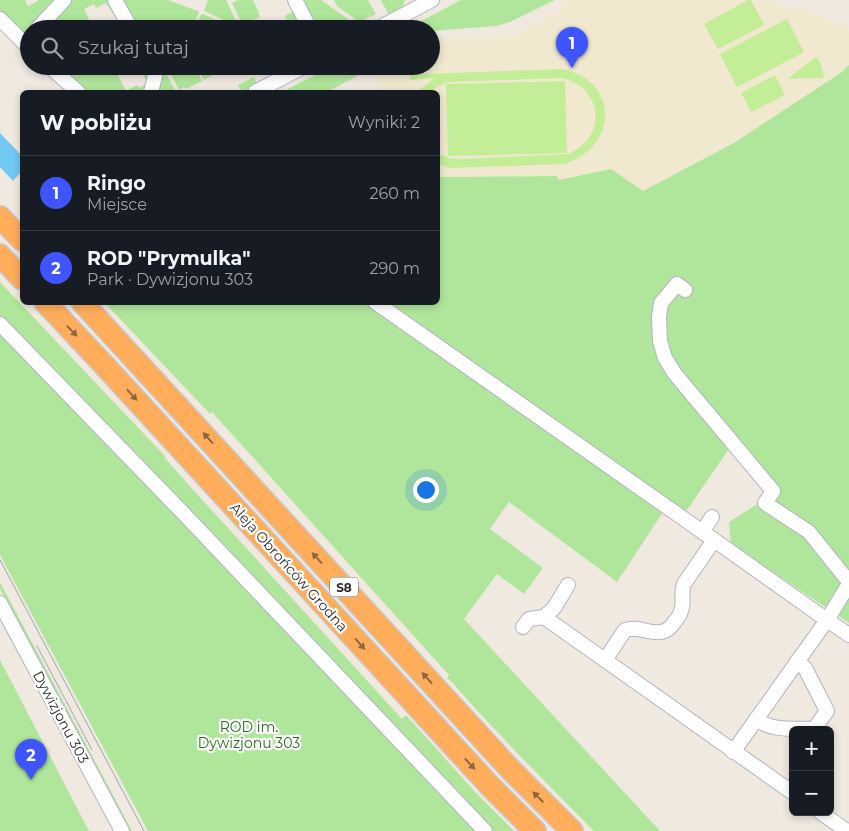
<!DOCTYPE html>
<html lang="pl">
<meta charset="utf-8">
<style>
:root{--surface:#171b24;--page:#242831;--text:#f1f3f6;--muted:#9ea1a6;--line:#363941;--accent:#3d54ff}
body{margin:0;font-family:Montserrat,sans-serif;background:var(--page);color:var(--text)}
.controls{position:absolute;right:15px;bottom:15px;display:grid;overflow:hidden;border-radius:8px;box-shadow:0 2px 8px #0003}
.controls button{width:45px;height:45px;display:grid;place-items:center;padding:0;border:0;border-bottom:1px solid var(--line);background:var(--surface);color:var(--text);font:25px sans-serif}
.you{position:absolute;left:425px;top:489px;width:18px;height:18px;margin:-12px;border:4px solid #fff;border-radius:50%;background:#1a73e8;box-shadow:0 0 0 8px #1a73e833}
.badge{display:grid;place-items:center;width:32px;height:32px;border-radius:50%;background:var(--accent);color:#fff;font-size:16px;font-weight:700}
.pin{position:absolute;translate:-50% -41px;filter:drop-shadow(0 1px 2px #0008)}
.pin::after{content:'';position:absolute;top:26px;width:18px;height:15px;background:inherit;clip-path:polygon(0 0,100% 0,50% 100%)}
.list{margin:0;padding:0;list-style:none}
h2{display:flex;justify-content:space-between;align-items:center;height:65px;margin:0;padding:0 20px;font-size:21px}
h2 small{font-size:16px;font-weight:400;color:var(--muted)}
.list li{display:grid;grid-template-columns:32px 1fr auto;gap:15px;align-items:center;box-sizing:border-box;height:75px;padding:0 20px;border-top:1px solid var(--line)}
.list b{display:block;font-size:19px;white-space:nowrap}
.list p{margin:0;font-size:16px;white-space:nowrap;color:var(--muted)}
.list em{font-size:16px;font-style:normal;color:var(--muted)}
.icon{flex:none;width:28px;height:28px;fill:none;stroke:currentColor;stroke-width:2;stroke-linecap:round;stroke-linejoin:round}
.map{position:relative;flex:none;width:849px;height:831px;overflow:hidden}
.search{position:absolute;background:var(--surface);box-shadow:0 2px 8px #0003;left:20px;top:20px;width:420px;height:55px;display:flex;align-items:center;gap:12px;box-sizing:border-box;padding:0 18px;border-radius:28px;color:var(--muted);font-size:19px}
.panel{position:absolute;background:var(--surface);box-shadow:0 2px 8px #0003;left:20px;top:90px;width:420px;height:215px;border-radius:8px}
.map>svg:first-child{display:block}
.education{fill:#f0e8cf}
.green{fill:#b0e69b}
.pitch{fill:#c3ee97}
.water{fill:#71c8f3}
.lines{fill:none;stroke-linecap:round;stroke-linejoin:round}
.minor-casing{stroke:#b3b5c1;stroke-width:16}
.highway-casing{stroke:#c8c8c8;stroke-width:24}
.minor{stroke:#fff;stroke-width:14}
.highway{stroke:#ffac5b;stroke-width:21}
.tram{stroke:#a2a3b8;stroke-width:1}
.oneway{fill:#8c6642}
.labels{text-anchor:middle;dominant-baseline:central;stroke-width:4.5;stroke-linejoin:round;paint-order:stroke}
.shield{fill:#fff;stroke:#6c6c6c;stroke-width:1}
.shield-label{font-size:12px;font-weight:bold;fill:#2d2d2d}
.street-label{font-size:14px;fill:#2d2d2d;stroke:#fff}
.park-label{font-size:14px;fill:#256f19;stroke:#fff}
</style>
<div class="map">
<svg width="849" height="831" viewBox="0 0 849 831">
<rect width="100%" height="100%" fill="#efe9e0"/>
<polygon class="education" points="566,0 766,0 793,10 798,7 849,28 849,65 842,72 734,143 643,191 611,170 558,180 557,176 438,177 438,92 378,92 374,66 431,66 431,40 516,35 561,10"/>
<g class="green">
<polygon points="0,0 25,0 28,6 38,1 38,0 59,0 32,29 29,29 29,32 26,35 0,12"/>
<polygon points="71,0 111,0 121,18 117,20 106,3 96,8 94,4 84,9 94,29 61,28 55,17"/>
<polygon points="120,0 168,0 198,11 199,13 191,29 136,29"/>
<polygon points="208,0 226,0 239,27 204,11"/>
<polygon points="238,0 253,0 259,12 258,13 260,17 242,24 232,3"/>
<polygon points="301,0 321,0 362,29 316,29"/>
<polygon points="334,0 368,0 376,14 365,19 368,26 366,27 337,6"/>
<polygon points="381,0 405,0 402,8 390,17"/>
<polygon points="461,0 555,0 510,22 496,26 431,31 431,29 406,29"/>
<polygon points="294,11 299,15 292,29 285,29 290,26 285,16"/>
<polygon points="201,14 203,14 235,29 195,29"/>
<polygon points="261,20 262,22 264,21 268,29 245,29"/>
<path d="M849,65v558l-118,-79 -2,-22 32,-20 11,-19 -37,-43 -50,73 -16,-10 -52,79 -108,-80 -19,27 53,39 -19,26 -27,-20 -33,45 196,212h-66c-50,-50 -100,-101 -147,-154l2,-2 -237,-263 -2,2 -105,-111 333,-1v-125l119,-1 2,4 52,-11 32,22 91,-48 108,-71z"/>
<polygon points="59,66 113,66 126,91 137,85 139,88 147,83 140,66 146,66 151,76 148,92 88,92"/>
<polygon points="181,66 194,66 202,81 186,89 184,87 179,90 170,72"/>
<polygon points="197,66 220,66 222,70 204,80"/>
<polygon points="333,66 374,67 327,92 282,92"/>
<polygon points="166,73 176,92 156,92 160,76"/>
<polygon points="254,77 258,86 246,92 242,92 238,85"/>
<polygon points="0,282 165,456 165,458 186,482 402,719 406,715 477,794 514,831 490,831 0,316"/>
<polygon points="0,328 479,831 148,831 0,555"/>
<polygon points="0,582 132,831 129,831 0,589"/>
<polygon points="0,660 89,831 0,831"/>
</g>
<g class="pitch">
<polygon points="748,0 751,0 764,25 718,49 704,24"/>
<polygon points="787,19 804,52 737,87 720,54"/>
<polygon points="816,57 821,64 824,78 790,79 790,77"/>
<path d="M561,69c56,9 60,76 4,95l-116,4 -11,-4v-10l11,4 10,1 109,-5c40,-17 36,-67 -7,-76l-113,4 -13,6 -5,4h-12l16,-14 -24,2v-7l14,-1v2z"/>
<polygon points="775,75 785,95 751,112 741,93"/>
<polygon points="565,81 567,153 448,156 446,84"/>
</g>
<polygon class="water" points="0,133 22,156 22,171 13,181 0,167"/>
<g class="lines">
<g class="minor-casing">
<g id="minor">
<polyline points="115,0 131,29"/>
<polyline points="295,0 310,29"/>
<polyline points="0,19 29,48"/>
<polyline points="37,29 64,0"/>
<polyline points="377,29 432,0"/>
<polyline points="49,66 78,92"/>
<polyline points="151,66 155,76 151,92"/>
<polyline points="255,92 305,66"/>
<polyline points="685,290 677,284 661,303 659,317 660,341 665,358 675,374 773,491 765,503 809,532 849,582"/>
<polyline points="375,302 714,540"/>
<polyline points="0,324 186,516 485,831"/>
<polyline points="702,532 712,517"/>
<polyline points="0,603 122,831"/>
<polyline points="544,617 793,793"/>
<polyline points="523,627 529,619 544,617 554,608 568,585"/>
<path d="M605,660l20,-30c16,-6 35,12 48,-6 3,-4 7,-8 8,-13 4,-9 -1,-18 3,-27l30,-44 113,80 22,-36"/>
<path d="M756,719c17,13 38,9 58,10l13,-18 -22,-43 -8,-7"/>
<polyline points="733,752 827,620 849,635"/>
<polyline points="820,812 847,831"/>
</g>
</g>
<g class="highway-casing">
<g id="highway">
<polyline points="0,217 22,240"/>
<polyline points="0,255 22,279"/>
<polyline points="45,302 104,365 490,786 535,831"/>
<polyline points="82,302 511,770 572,831"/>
</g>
</g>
<use href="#minor" class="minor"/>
<use href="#highway" class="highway"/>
<g class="tram">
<polyline points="0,560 144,831"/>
<polyline points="37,646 92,750"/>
</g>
</g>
<defs><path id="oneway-solid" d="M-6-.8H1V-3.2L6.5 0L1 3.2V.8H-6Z" transform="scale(1.25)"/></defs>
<g class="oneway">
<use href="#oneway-solid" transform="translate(72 331) rotate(46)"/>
<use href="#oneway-solid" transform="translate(132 395) rotate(48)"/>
<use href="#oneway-solid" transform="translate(208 438) rotate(-132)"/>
<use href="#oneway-solid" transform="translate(317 558) rotate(-132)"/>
<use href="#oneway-solid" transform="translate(360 644) rotate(48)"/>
<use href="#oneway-solid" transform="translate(427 678) rotate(-132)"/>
<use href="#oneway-solid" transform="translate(470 764) rotate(47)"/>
<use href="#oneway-solid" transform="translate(538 797) rotate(-135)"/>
</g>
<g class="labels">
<rect class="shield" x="330" y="577.5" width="28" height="19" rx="4"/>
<g class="shield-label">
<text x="344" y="587">S8</text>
</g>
<g class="street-label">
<text transform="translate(289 567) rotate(48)">Aleja Obrońców Grodna</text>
<text transform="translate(61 717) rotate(62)">Dywizjonu 303</text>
</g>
<g class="park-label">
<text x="249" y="727">ROD im.<tspan x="249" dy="16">Dywizjonu 303</tspan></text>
</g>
</g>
</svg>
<div class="controls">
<button>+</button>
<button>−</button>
</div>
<div class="you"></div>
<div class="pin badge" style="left:572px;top:68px">1</div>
<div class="pin badge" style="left:31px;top:780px">2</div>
<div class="search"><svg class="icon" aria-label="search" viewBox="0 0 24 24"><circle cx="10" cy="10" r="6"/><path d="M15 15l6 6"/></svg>Szukaj tutaj</div>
<section class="panel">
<h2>W pobliżu<small>Wyniki: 2</small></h2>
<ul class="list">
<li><span class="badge">1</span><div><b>Ringo</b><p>Miejsce</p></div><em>260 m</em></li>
<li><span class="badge">2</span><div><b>ROD &quot;Prymulka&quot;</b><p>Park · Dywizjonu 303</p></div><em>290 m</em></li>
</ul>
</section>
</div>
